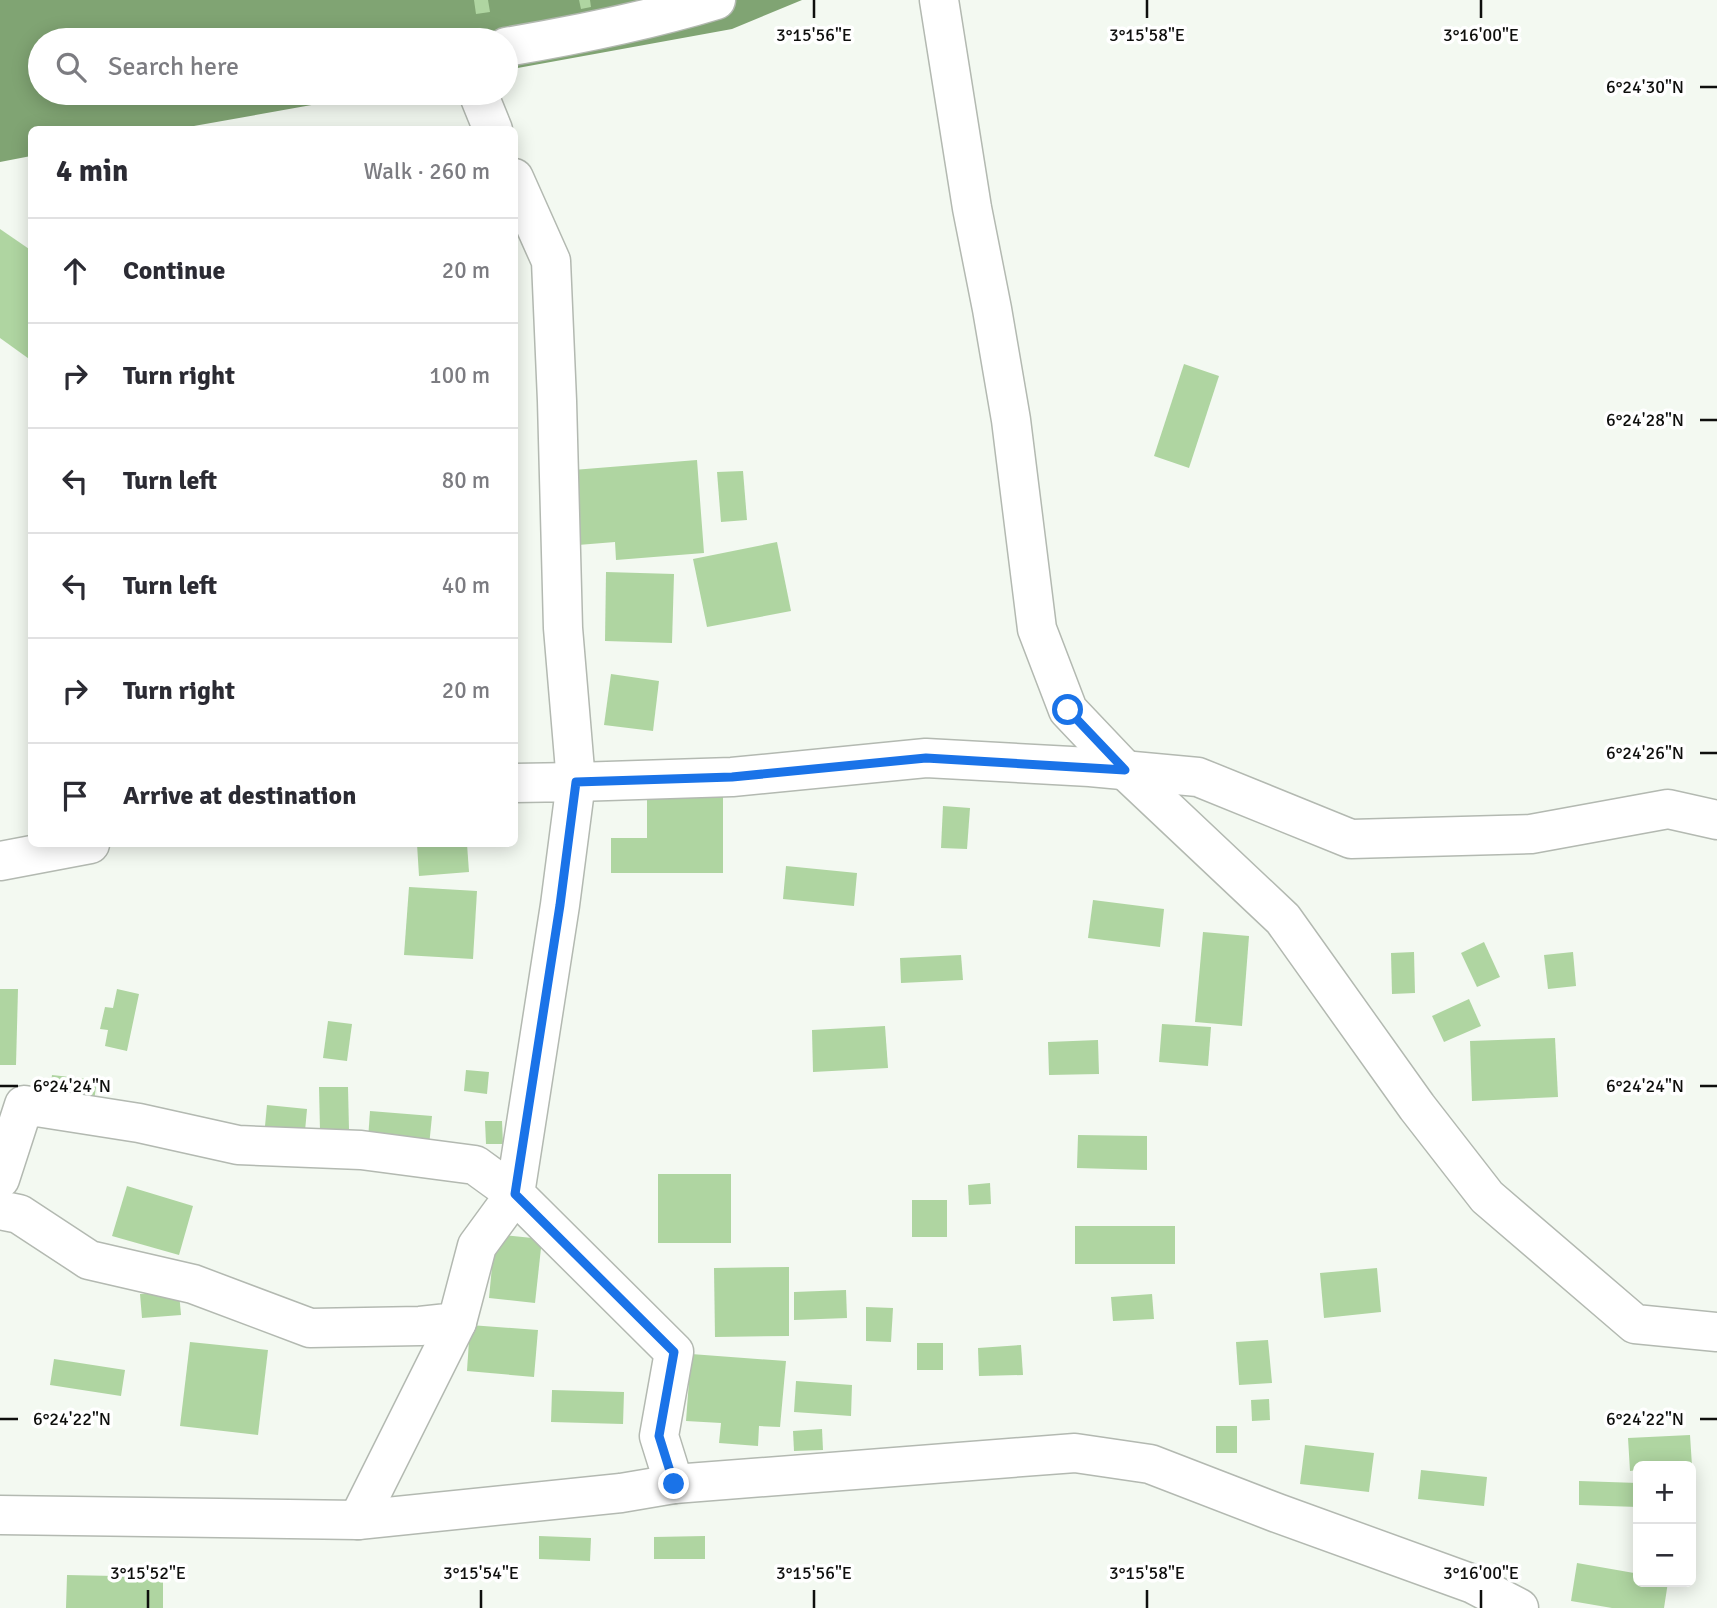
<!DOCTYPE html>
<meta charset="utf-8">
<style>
:root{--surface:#fff;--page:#f2f2f3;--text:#2b2b33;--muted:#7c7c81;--line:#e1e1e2}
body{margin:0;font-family:Signika,sans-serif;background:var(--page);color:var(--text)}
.controls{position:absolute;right:21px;bottom:21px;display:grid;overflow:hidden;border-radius:10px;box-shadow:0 4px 18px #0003}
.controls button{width:63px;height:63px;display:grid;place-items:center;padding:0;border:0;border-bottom:2px solid var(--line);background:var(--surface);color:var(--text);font:35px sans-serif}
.stop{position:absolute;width:21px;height:21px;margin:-16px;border:5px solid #1a73e8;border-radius:50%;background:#fff}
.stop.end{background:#1a73e8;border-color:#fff;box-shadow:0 2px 7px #0008}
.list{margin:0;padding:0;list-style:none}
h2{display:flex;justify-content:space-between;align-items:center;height:91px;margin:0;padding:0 28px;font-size:30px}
h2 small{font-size:23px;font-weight:400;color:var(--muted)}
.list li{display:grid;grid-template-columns:46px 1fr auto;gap:21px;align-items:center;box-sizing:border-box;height:105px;padding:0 28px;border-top:2px solid var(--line)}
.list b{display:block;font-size:26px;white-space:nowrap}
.list em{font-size:23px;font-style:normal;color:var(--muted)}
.icon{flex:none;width:38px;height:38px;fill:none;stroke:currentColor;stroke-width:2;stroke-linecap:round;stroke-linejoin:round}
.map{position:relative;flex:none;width:1717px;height:1608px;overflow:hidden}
.search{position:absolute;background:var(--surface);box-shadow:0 4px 18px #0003;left:28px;top:28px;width:490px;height:77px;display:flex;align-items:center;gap:18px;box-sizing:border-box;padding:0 24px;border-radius:38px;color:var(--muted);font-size:26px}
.panel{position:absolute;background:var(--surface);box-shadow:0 4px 18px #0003;left:28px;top:126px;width:490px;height:721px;border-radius:10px}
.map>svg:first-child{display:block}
.water{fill:#80a473}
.building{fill:#afd5a1}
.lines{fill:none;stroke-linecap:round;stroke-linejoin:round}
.minor-casing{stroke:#b3b9b1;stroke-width:41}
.minor{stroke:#fff;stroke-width:38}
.route{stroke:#1a73e8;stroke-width:9}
.ticks{fill:none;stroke:#0e0f0d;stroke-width:2.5}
.ticks-label{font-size:18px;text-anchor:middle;fill:#0e0f0d;stroke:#fff;stroke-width:7;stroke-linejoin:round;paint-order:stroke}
</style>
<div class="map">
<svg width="1717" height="1608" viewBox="0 0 1717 1608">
<rect width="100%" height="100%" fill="#f3f9f1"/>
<polygon class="water" points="0,0 802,0 732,29 506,70 506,40 40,40 40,93 379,93 177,129 32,130 31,156 0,162"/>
<g class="building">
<polygon points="474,0 488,0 490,12 476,14"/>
<polygon points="579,0 590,0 591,7 581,9"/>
<polygon points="0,229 32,251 32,361 0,338"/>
<polygon points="1184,364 1219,376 1189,468 1154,456"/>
<polygon points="697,460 704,553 616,560 615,542 578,545 573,470"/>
<polygon points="743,471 747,520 721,522 717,472"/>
<polygon points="777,542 791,611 707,627 693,559"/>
<polygon points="606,572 674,574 672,643 605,641"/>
<polygon points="611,674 659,681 653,731 604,725"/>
<polygon points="647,796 723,796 723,873 611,873 611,838 647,838"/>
<polygon points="943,806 970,808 967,849 941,848"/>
<polygon points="417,844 467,844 469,872 419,876"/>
<polygon points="786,866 857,873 854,906 783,899"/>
<polygon points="409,887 477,891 473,959 404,955"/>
<polygon points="1093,900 1164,909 1160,947 1088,938"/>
<polygon points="1203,932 1249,936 1242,1026 1195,1022"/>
<polygon points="1484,942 1500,977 1477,987 1461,953"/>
<polygon points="1414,952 1415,993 1392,994 1391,953"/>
<polygon points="1573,952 1576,986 1548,989 1544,955"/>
<polygon points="961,955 963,980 901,983 900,958"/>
<polygon points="0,989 18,989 16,1065 0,1065"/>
<polygon points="117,989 139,994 127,1051 105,1046 108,1030 100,1029 105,1007 113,1008"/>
<polygon points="1469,999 1481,1026 1444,1042 1432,1016"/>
<polygon points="328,1021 352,1024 347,1061 323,1058"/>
<polygon points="1162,1024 1211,1027 1208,1066 1159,1062"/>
<polygon points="885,1026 888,1068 813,1072 812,1030"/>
<polygon points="1555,1038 1558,1097 1472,1101 1470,1041"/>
<polygon points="1098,1040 1099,1074 1049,1075 1048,1042"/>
<polygon points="466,1070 489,1072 487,1094 464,1091"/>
<polygon points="52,1075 97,1080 94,1101 49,1095"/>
<polygon points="319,1087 348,1087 349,1130 320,1131"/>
<polygon points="267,1105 307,1109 305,1131 265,1126"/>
<polygon points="370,1111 432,1116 429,1146 368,1140"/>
<polygon points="485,1121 502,1121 503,1144 486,1144"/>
<polygon points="1078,1135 1147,1136 1147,1170 1077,1168"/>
<rect x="658" y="1174" width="73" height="69"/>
<polygon points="990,1183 991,1204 969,1205 968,1185"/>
<polygon points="127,1186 193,1206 179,1255 112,1236"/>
<rect x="912" y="1200" width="35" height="37"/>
<rect x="1075" y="1226" width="100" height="38"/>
<polygon points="495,1234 542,1239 535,1303 489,1298"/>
<polygon points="789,1267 789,1336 715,1337 714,1268"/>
<polygon points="1377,1268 1381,1312 1324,1318 1320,1273"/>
<polygon points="846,1290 847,1318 794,1320 794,1292"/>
<polygon points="179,1292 181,1315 142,1318 140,1294"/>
<polygon points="1152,1294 1154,1319 1113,1321 1111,1297"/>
<polygon points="866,1307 893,1308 891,1342 866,1341"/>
<polygon points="470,1325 538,1330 534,1377 467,1371"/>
<polygon points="1268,1340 1272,1383 1239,1385 1236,1342"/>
<polygon points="190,1342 268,1350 258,1435 180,1426"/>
<rect x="917" y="1343" width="26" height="27"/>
<polygon points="1021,1345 1023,1375 979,1376 978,1348"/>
<polygon points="691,1354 786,1361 780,1427 759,1426 758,1446 719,1443 721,1423 686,1421"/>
<polygon points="54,1359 125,1370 121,1396 50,1385"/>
<polygon points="796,1381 852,1385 851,1416 794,1412"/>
<polygon points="552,1390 624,1392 623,1424 551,1422"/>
<polygon points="1269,1399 1270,1420 1252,1421 1251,1400"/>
<rect x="1216" y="1426" width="21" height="27"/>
<polygon points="822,1429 823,1450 794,1451 793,1431"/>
<polygon points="1690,1435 1692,1466 1638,1466 1638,1470 1630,1471 1628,1438"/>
<polygon points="1305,1445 1374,1453 1369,1492 1300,1484"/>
<polygon points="1421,1470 1487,1477 1484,1506 1418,1499"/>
<polygon points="1579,1481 1638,1483 1638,1507 1579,1505"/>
<polygon points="539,1536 591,1538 590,1561 539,1559"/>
<polygon points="705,1536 705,1559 654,1559 654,1537"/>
<polygon points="1637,1554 1638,1554 1638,1582 1668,1582 1664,1608 1612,1608 1571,1601 1577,1563 1634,1573"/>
<polygon points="67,1575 163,1577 163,1608 66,1608"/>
</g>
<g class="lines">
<g class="minor-casing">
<g id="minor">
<polyline points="939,0 972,208 992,309 1011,420 1037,629 1068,710 1125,770 1283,919 1417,1107 1487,1197 1635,1324 1717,1332"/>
<path d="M506,47c71,-12 141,-26 210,-47"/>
<polyline points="478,93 493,130"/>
<polyline points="514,178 551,261 557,401 563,628 576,782 732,777 926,758 1090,767 1198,777 1351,839 1531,834 1668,809 1717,820"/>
<polyline points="0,861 90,844"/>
<polyline points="0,1179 24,1105 139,1123 238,1145 361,1150 475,1165 515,1194 477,1246 457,1322 420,1326 310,1328 193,1284 89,1260 19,1214 0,1210"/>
<polyline points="674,1484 1075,1453 1150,1464 1277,1513 1473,1584 1519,1608"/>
<polyline points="0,1515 358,1520 621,1493 674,1484 659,1436 674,1352 515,1194 560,905 576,782 514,783"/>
<polyline points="358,1520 457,1322"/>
</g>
</g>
<use href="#minor" class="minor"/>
</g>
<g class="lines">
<polyline class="route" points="674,1484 659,1436 674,1352 515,1194 560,905 576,782 732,777 926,758 1125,770 1068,710"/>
</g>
<path class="ticks" d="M814,0v18M1147,0v18M1481,0v18M1700,87h17M1700,420h17M1700,753h17M0,1086h18M1700,1086h17M0,1419h18M1700,1419h17M148,1590v18M481,1590v18M814,1590v18M1147,1590v18M1481,1590v18"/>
<g class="ticks-label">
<text x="814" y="41">3°15'56"E</text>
<text x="1147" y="41">3°15'58"E</text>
<text x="1481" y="41">3°16'00"E</text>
<text x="1645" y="93">6°24'30"N</text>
<text x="1645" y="426">6°24'28"N</text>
<text x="1645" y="759">6°24'26"N</text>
<text x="72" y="1092">6°24'24"N</text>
<text x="1645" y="1092">6°24'24"N</text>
<text x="72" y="1425">6°24'22"N</text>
<text x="1645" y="1425">6°24'22"N</text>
<text x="148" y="1579">3°15'52"E</text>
<text x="481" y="1579">3°15'54"E</text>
<text x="814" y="1579">3°15'56"E</text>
<text x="1147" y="1579">3°15'58"E</text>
<text x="1481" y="1579">3°16'00"E</text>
</g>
</svg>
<div class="controls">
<button>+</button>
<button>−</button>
</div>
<div class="stop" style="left:1068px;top:710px"></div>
<div class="stop end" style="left:674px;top:1484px"></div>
<div class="search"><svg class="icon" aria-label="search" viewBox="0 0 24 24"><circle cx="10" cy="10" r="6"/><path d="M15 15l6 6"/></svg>Search here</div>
<section class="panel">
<h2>4 min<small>Walk · 260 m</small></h2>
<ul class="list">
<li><svg class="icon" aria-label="ahead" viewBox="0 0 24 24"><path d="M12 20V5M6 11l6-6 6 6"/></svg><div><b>Continue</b></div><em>20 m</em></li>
<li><svg class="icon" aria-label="right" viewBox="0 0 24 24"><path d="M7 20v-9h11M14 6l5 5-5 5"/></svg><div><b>Turn right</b></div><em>100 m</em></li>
<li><svg class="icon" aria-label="left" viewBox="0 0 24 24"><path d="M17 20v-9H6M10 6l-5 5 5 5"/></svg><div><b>Turn left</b></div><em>80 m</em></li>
<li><svg class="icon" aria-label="left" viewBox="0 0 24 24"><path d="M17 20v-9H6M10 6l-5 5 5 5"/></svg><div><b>Turn left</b></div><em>40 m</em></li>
<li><svg class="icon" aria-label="right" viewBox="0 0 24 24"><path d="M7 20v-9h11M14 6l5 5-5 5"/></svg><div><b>Turn right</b></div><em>20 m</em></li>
<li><svg class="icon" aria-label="arrive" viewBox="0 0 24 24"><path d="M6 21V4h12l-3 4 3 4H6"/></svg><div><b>Arrive at destination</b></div></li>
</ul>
</section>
</div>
